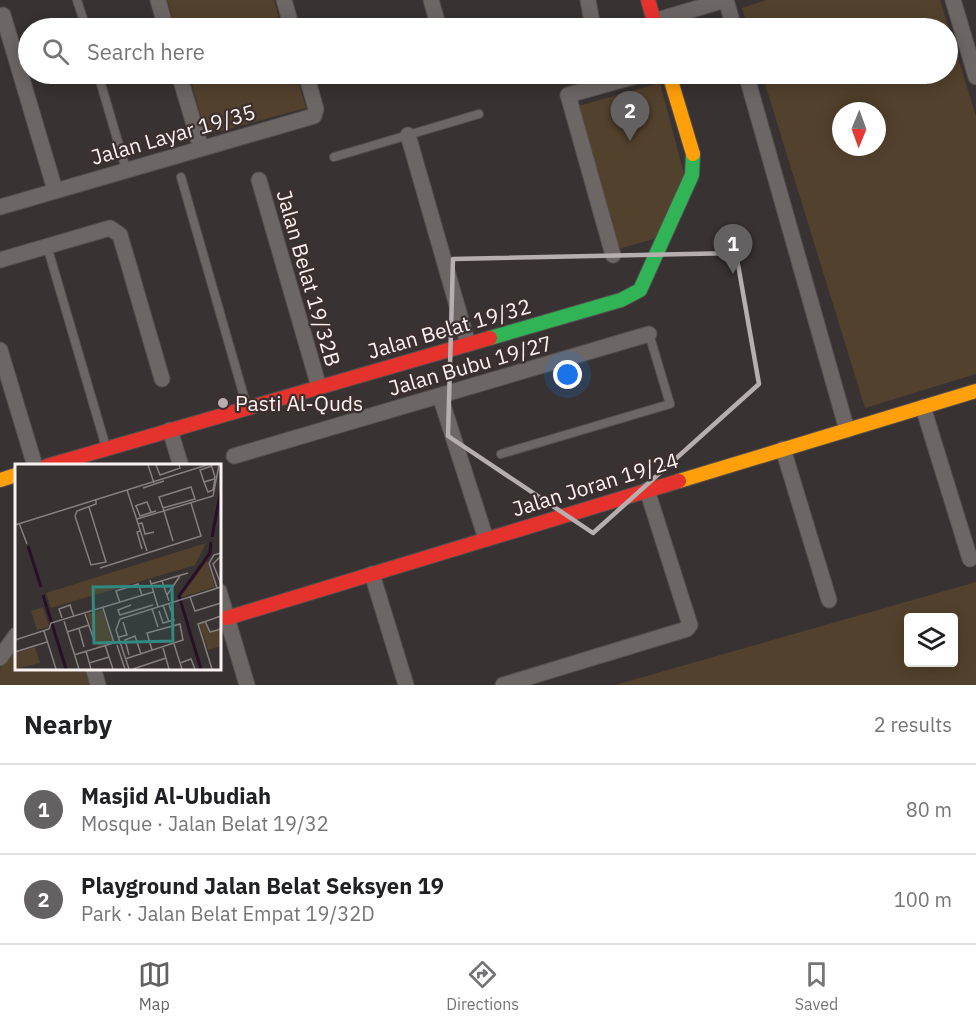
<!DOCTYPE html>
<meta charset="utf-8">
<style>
:root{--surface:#fff;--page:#f6f6f6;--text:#202124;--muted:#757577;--line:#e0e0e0;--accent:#646163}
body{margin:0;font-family:"IBM Plex Sans",sans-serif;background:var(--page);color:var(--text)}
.controls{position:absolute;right:18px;bottom:18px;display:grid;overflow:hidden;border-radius:6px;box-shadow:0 3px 15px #0003}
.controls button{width:54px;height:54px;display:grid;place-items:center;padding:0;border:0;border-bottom:2px solid var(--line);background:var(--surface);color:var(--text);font:30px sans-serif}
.compass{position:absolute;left:832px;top:102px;width:54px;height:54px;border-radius:50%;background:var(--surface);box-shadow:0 3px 15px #0003;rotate:181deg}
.you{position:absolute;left:568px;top:375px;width:21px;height:21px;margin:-15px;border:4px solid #fff;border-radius:50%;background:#1a73e8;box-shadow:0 0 0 9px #1a73e833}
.badge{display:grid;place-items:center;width:39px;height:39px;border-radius:50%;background:var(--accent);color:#fff;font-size:20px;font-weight:700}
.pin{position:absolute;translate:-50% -50px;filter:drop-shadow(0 2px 3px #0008)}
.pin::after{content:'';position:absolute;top:32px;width:21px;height:18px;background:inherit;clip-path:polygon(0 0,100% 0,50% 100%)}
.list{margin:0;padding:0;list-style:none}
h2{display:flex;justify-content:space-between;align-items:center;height:78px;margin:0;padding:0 24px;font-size:26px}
h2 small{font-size:20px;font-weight:400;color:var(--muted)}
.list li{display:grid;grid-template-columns:39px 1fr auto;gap:18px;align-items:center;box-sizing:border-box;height:90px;padding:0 24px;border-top:2px solid var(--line)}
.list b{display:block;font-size:22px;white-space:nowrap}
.list p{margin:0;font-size:20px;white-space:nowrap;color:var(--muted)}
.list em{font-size:20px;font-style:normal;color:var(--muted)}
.icon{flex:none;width:33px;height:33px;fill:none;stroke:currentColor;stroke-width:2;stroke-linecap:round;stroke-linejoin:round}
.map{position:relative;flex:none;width:976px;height:685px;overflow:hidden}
.search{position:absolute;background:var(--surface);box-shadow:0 3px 15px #0003;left:18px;right:18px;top:18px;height:66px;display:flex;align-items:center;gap:15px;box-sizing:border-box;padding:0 21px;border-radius:33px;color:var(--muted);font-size:22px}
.sheet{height:258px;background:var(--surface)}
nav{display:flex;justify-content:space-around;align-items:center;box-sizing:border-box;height:84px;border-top:2px solid var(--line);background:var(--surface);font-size:16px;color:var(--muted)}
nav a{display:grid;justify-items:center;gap:3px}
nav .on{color:var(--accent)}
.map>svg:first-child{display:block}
.green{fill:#52412c;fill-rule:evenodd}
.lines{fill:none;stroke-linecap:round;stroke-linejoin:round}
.lane-casing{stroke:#544e4e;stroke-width:10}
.street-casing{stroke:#544e4e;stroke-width:17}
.fast-casing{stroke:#544e4e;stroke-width:16}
.slow-casing{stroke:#544e4e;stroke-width:16}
.jam-casing{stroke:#544e4e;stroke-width:16}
.lane{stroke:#6c6665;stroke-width:8}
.street{stroke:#6c6665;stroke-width:15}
.fast{stroke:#30b455;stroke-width:14}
.slow{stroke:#ff9f0a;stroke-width:14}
.jam{stroke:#e5322d;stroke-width:14}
.marked{fill:none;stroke:#b7afaf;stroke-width:4.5;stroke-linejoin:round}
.poi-dot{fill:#b7afaf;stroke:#3c2f2e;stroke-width:2}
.labels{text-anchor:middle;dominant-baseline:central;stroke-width:4.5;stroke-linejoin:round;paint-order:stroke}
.street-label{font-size:21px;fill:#fbf2f2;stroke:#3c2f2e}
.poi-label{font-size:21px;fill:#fbf2f2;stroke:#3c2f2e;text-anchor:start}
.inset-river{fill:none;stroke:#281027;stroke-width:3}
.inset-road{fill:none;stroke:#867f7f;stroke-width:1.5}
.view{fill:#328982;fill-opacity:0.15;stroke:#328982;stroke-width:3}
.inset-edge{fill:none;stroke:#fbf2f2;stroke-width:3}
</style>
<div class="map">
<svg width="976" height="685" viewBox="0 0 976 685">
<rect width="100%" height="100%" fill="#383232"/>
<g class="green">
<polygon points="167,0 274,0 282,28 176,28"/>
<path d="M766,0h174l36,116v258l-111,34 -103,-334h186v-46h-200l-6,-20zM841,111h36v36h-36z"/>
<polygon points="189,74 296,74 306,108 206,135"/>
<polygon points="660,83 684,174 657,238 615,250 575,107"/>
<path d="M976,582v103h-361zM908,618h46v44h-46z"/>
<polygon points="16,646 16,668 84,669 89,685 0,685 0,669"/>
</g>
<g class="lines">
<g class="lane-casing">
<g id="lane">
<polyline points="77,0 86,28"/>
<polyline points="98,74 126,169"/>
<polyline points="334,157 479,114"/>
<polyline points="181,177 247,407"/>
<polyline points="47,246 106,447"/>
<polyline points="501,454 670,404 649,334"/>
</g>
</g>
<g class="street-casing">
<g id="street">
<polyline points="158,0 166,28"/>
<polyline points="284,0 292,28"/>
<polyline points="431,0 439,28"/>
<polyline points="588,0 593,28"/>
<polyline points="726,0 734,28"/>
<polyline points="953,0 976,77"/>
<polyline points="3,15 55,190"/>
<polyline points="654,21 725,0"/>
<polyline points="179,74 201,148"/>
<polyline points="746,74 847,430"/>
<polyline points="408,135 468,344"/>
<polyline points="259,180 319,387"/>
<polyline points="0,207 314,116 316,109 306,74"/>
<polyline points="613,255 568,95 643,74"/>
<polyline points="0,260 110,228 120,235 162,379"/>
<polyline points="0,350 35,466"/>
<polyline points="440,396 486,539"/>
<polyline points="923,407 970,559"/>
<polyline points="170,430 181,466"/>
<polyline points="783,449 829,600"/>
<polyline points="234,456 649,334"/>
<polyline points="372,574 406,685"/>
<polyline points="219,591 247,685"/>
<polyline points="0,658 16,635"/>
<polyline points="93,668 98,685"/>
<polyline points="503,685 687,629 690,625 647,490"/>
</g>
</g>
<g class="fast-casing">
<polyline id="fast" points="490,338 621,300 640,290 692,175 693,154"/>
</g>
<g class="slow-casing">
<g id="slow">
<polyline points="669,74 693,154"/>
<polyline points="0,480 16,475"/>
<polyline points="679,481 976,391"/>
</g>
</g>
<g class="jam-casing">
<g id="jam">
<polyline points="648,0 656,28"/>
<polyline points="47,466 490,338"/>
<polyline points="227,618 679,481"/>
</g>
</g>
<use href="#lane" class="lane"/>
<use href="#street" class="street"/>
<use href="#fast" class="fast"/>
<use href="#slow" class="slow"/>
<use href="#jam" class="jam"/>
</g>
<path class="marked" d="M736,253l23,131 -166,149 -145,-97 5,-177z"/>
<circle class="poi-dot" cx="223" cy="403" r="6"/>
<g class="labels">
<g class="street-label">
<text transform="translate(173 134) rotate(-16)">Jalan Layar 19/35</text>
<text transform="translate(309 278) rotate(74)">Jalan Belat 19/32B</text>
<text transform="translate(449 328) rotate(-16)">Jalan Belat 19/32</text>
<text transform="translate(470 365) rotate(-16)">Jalan Bubu 19/27</text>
<text transform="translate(595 484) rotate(-17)">Jalan Joran 19/24</text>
</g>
<g class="poi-label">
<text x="235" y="403">Pasti Al-Quds</text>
</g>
</g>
<g transform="translate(15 464)">
<rect width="206" height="206" fill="#383232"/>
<path d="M191,79l-11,22 -144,43 -5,-15zM192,97l8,26 -33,10 -1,-1zM28,143l6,20 -12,3 -6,-19zM87,146l11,32 -15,5 -11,-33zM190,158l4,11 11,-3v16l-12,4 -9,-27zM20,183l5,16 -25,6v-16z" fill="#52412c"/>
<path class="inset-river" d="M197,73l9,-48M13,82l13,41M28,131l23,74M186,205l-22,-73 31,-43 1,-11"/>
<path class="inset-road" d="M133,1l6,18M141,1l4,10 20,-7 -1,-3M196,1l1,2 3,10 -1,2 -10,3 -4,-12 12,-4M189,18l4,10 5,-2 2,-11M128,24l21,-7M112,26l20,61M120,42l12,-4 4,10M121,42l4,10 16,-5M148,44l32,-9 -4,-12 -32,10 4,11 1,3 9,30M60,52l16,49 15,-3 -17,-55M60,52l2,-5 19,-7v-4M122,55l76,-23 6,-31M4,59l8,21M123,60l4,-1 3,11 9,-2M0,61l192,-60M125,67l-3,1 5,17M206,92l-8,8 8,20M85,104l101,-32 -10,-33M135,116l8,27M147,117l7,20M136,120l37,-11M202,124l-8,-25 5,-8 7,-2M152,131l13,-19M175,133l5,14 26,-8M105,139l-4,-12 22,-7 4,11M116,141l-13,5 2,5 33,-10M148,141l6,17M88,144l11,35M137,145l6,18M144,147l4,12 11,-3 -5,-16M70,150l10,29M47,154l-3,-9 11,-4 4,12M49,157l15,48M190,157l5,11 11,-3M64,165l5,18M29,167l12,38M52,168l22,-7M104,173l8,-2 -4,-13M0,176l34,-11 2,-6 102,-31M159,180l8,25M90,181l8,24M102,181l8,24M148,184l6,21M71,187l5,18M0,188l32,-10M59,191l46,-14M114,191l-4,-15 10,-4 6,18M110,195l58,-19 -3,-16 -33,9 5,17M74,199l20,-6M165,199l11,-4 4,10M114,205l-13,-39 4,-11 101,-32M118,205l33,-11M197,205l-14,-45 23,-8"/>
<path class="view" d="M157,122l1,55 -79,2 -1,-56z"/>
<rect width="206" height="206" class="inset-edge"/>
</g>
</svg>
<div class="controls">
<button><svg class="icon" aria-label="layers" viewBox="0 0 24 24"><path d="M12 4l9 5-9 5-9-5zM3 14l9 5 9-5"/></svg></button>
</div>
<svg class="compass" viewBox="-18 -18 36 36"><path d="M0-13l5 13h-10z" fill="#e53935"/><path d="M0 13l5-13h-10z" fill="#757577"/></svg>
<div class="you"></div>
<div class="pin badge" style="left:733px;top:274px">1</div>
<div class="pin badge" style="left:630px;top:141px">2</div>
<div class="search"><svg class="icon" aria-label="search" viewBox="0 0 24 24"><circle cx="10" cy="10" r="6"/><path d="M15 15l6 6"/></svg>Search here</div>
</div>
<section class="sheet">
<h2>Nearby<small>2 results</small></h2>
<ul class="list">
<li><span class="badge">1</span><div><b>Masjid Al-Ubudiah</b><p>Mosque · Jalan Belat 19/32</p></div><em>80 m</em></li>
<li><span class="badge">2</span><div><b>Playground Jalan Belat Seksyen 19</b><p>Park · Jalan Belat Empat 19/32D</p></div><em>100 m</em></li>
</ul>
</section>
<nav>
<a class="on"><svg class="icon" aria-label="map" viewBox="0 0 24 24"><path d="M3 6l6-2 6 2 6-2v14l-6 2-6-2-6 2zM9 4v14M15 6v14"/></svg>Map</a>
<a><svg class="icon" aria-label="directions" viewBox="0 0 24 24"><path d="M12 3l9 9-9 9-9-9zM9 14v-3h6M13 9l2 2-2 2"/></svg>Directions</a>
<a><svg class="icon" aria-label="saved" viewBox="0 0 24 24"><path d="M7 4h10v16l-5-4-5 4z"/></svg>Saved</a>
</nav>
